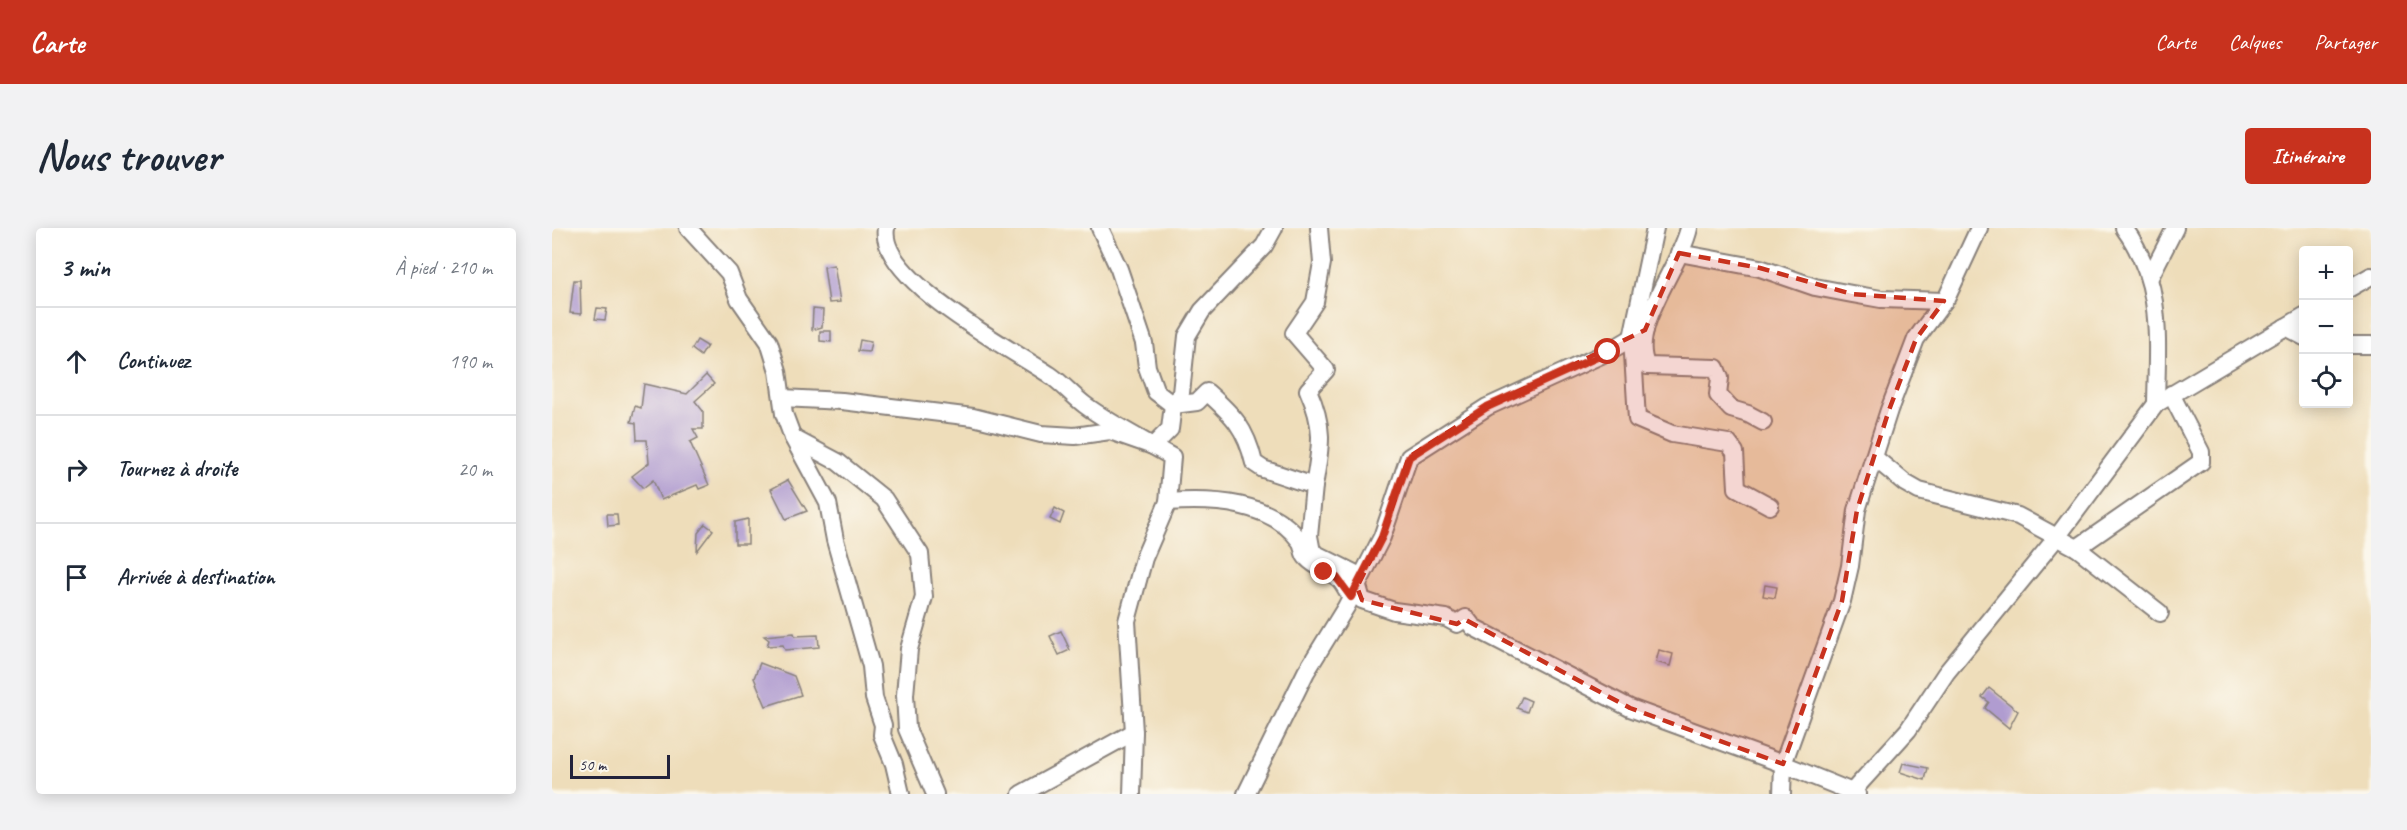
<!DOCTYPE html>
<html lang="fr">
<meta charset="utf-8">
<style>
:root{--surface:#fff;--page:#f2f2f3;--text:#1f2937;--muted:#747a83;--line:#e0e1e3;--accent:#c8321e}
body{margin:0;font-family:Caveat,sans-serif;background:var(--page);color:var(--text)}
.controls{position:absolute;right:18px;top:18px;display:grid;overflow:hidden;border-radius:6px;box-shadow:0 3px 15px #0003}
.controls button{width:54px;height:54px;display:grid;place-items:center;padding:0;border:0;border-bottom:2px solid var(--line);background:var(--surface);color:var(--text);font:30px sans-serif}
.scale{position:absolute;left:18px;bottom:15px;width:100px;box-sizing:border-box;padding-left:6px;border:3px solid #22223b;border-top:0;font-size:16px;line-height:21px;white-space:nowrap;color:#22223b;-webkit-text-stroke:4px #fbf7ec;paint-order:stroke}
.stop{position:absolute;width:18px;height:18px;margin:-14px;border:4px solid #c8321e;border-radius:50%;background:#fff}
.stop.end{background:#c8321e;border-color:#fff;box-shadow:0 2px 6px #0008}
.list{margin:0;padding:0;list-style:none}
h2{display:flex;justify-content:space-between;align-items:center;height:78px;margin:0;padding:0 24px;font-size:26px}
h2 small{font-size:20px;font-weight:400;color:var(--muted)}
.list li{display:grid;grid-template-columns:39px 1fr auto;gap:18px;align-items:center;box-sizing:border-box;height:108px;padding:0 24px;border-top:2px solid var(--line)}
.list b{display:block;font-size:22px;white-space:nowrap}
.list em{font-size:20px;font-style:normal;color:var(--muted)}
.icon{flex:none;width:33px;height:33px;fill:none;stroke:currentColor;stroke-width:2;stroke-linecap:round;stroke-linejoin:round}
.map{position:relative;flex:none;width:1819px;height:566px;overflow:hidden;border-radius:6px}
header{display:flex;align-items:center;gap:36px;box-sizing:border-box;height:84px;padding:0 30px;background:var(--accent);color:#fff}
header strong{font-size:28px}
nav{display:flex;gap:33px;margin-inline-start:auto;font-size:21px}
.intro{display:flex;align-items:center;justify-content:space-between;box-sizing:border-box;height:144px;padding:0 36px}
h1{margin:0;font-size:42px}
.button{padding:15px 27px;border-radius:6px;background:var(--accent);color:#fff;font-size:21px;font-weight:700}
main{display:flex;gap:36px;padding:0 36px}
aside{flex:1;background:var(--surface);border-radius:6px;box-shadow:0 3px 15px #0003}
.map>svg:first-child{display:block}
.building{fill:#b09cd0}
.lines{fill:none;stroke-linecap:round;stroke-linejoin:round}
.minor-casing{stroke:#88807a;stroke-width:20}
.minor{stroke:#fff;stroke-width:16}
.route{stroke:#c8321e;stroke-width:8}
.marked{fill:#c8321e;fill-opacity:0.2;stroke:#c8321e;stroke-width:4.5;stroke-dasharray:12 8;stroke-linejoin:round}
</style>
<header>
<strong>Carte</strong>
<nav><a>Carte</a><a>Calques</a><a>Partager</a></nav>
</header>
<div class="intro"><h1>Nous trouver</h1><a class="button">Itinéraire</a></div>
<main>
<aside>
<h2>3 min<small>À pied · 210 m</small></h2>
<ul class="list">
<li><svg class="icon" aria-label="ahead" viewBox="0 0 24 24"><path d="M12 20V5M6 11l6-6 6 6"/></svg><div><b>Continuez</b></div><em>190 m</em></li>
<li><svg class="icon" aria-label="right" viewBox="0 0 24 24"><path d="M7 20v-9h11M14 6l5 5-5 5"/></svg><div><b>Tournez à droite</b></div><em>20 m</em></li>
<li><svg class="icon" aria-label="arrive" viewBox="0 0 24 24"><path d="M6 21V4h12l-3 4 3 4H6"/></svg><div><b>Arrivée à destination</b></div></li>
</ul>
</aside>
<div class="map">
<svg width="1819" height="566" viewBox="0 0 1819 566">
<rect width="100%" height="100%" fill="#fbf7ec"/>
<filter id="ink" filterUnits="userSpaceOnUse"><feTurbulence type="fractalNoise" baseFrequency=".0167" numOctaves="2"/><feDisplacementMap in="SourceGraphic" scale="12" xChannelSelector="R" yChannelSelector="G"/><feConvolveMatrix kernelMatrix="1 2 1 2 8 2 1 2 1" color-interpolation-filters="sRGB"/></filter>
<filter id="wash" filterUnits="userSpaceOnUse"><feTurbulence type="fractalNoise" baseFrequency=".008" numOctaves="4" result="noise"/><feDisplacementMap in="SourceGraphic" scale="24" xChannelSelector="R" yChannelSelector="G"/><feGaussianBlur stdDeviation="1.35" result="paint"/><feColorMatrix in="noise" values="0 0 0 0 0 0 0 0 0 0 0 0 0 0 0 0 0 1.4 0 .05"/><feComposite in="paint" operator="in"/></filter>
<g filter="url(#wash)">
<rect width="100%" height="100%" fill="#eeddba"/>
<g id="blocks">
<g class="building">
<polygon points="282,37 288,74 277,75 272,39"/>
<polygon points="22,52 28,52 29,86 18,85"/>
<polygon points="45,80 55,81 53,92 43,91"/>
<polygon points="261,81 271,82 270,99 260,102"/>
<polygon points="268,103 279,103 279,114 268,113"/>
<polygon points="145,112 155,118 149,128 140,121"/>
<polygon points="308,112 319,114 317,124 306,123"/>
<polygon points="154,147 162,156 143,173 151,183 151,201 141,201 146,210 138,214 157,257 147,261 145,257 109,272 101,252 91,260 80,248 97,235 95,212 85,212 84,195 79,194 83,178 89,180 92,156 135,166"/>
<polygon points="236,252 255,283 234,291 219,261"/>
<polygon points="503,280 512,285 508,296 498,291"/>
<polygon points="55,286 65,286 66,297 56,298"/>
<polygon points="196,291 196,316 183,316 183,294"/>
<polygon points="153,296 161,302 145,323 146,305"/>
<polygon points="1213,357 1225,359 1223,370 1211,368"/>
<polygon points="509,403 518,422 507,427 498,408"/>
<polygon points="242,405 243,408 266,407 267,419 233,422 231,417 215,418 217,412 212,408"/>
<polygon points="1107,422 1121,426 1118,438 1104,434"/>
<polygon points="208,435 242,448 249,467 214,478 202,450"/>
<polygon points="1437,460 1466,483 1457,500 1433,480 1437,474 1430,469"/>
<polygon points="970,469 979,473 975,484 965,480"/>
<polygon points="1351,535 1376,540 1373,552 1348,544"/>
</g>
</g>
</g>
<g filter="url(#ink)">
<use href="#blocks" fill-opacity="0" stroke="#88807a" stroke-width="1.5"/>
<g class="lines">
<g class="minor-casing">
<g id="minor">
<polyline points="136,0 177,45 187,71 217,114 226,143 232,186 241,210 276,275 283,312 319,438 322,470 331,497 330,507 342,536 349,566"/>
<path d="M334,0c-9,51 127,122 164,147 13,9 23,21 35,30 27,20 58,35 87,52l-4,45c45,-3 103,-1 132,39 4,5 2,13 7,17 9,10 23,13 31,20 5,4 9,13 13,19"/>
<path d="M548,0l19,41 25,74 3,24 9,25 17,13 24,-3 10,-10c26,23 39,36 47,71l9,6 51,17 -5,50 3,16 42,21 8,27 32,11 52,7 11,6 9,-6 7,9 157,81 153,56 74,30"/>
<polyline points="1103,0 1080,110 1085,191 1120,206 1176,215 1183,224 1185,260 1218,278"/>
<path d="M1137,0c-8,38 -62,101 -42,138l69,2 4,10 -2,17 13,14 17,5 15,8"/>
<path d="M1572,0c40,55 33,111 32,176"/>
<polyline points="1127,25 1208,40 1263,59 1300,66 1329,71 1392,73"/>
<polyline points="1598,49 1623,0"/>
<polyline points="1796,61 1819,48"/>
<polyline points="1733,99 1752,109"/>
<polyline points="1796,117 1819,117"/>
<polyline points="230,170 290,173 421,189 489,206 523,208 558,203 601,218 618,201 621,177 629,165 635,108 650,83 712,18 722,0"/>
<polyline points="241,210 286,234 332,271 368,326 372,369 357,421 353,467 355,501 383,566"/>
<polyline points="1324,231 1353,255 1367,263 1466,288 1525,320 1608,385"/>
<path d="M762,258c7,-40 11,-58 -6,-96l18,-20 -32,-37 21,-31 7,-39 -3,-35"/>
<polyline points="1525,320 1649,234 1649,224 1619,166"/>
<polyline points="469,566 582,504"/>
<polyline points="580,566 582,504 575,393 592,330 616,274"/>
<polyline points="694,566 754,444 794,379 830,309 857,229 935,179 1056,124 1093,102"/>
<polyline points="1230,566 1231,536 1290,373 1298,338 1305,282 1337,182 1364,111 1395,69 1427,0"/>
<polyline points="1298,566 1356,502 1394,445 1505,309 1604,176 1752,88"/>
</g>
</g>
<use href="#minor" class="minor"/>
</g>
</g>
<g class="lines" filter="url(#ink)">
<polyline class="route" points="772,344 785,350 799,369 830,309 857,229 935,179 1056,124"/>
</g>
<path class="marked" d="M1127,25l81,15 92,26 92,7 -28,38 -27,71 -32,100 -15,91 -59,163 -153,-56 -166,-89 -7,5 -95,-24 -5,-13 25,-50 27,-80 78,-50 158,-77z"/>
</svg>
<div class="controls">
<button>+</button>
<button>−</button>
<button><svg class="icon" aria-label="locate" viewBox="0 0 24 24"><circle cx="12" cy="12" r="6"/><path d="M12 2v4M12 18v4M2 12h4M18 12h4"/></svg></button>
</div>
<div class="scale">50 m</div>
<div class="stop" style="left:1056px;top:124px"></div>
<div class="stop end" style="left:772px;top:344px"></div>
</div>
</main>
